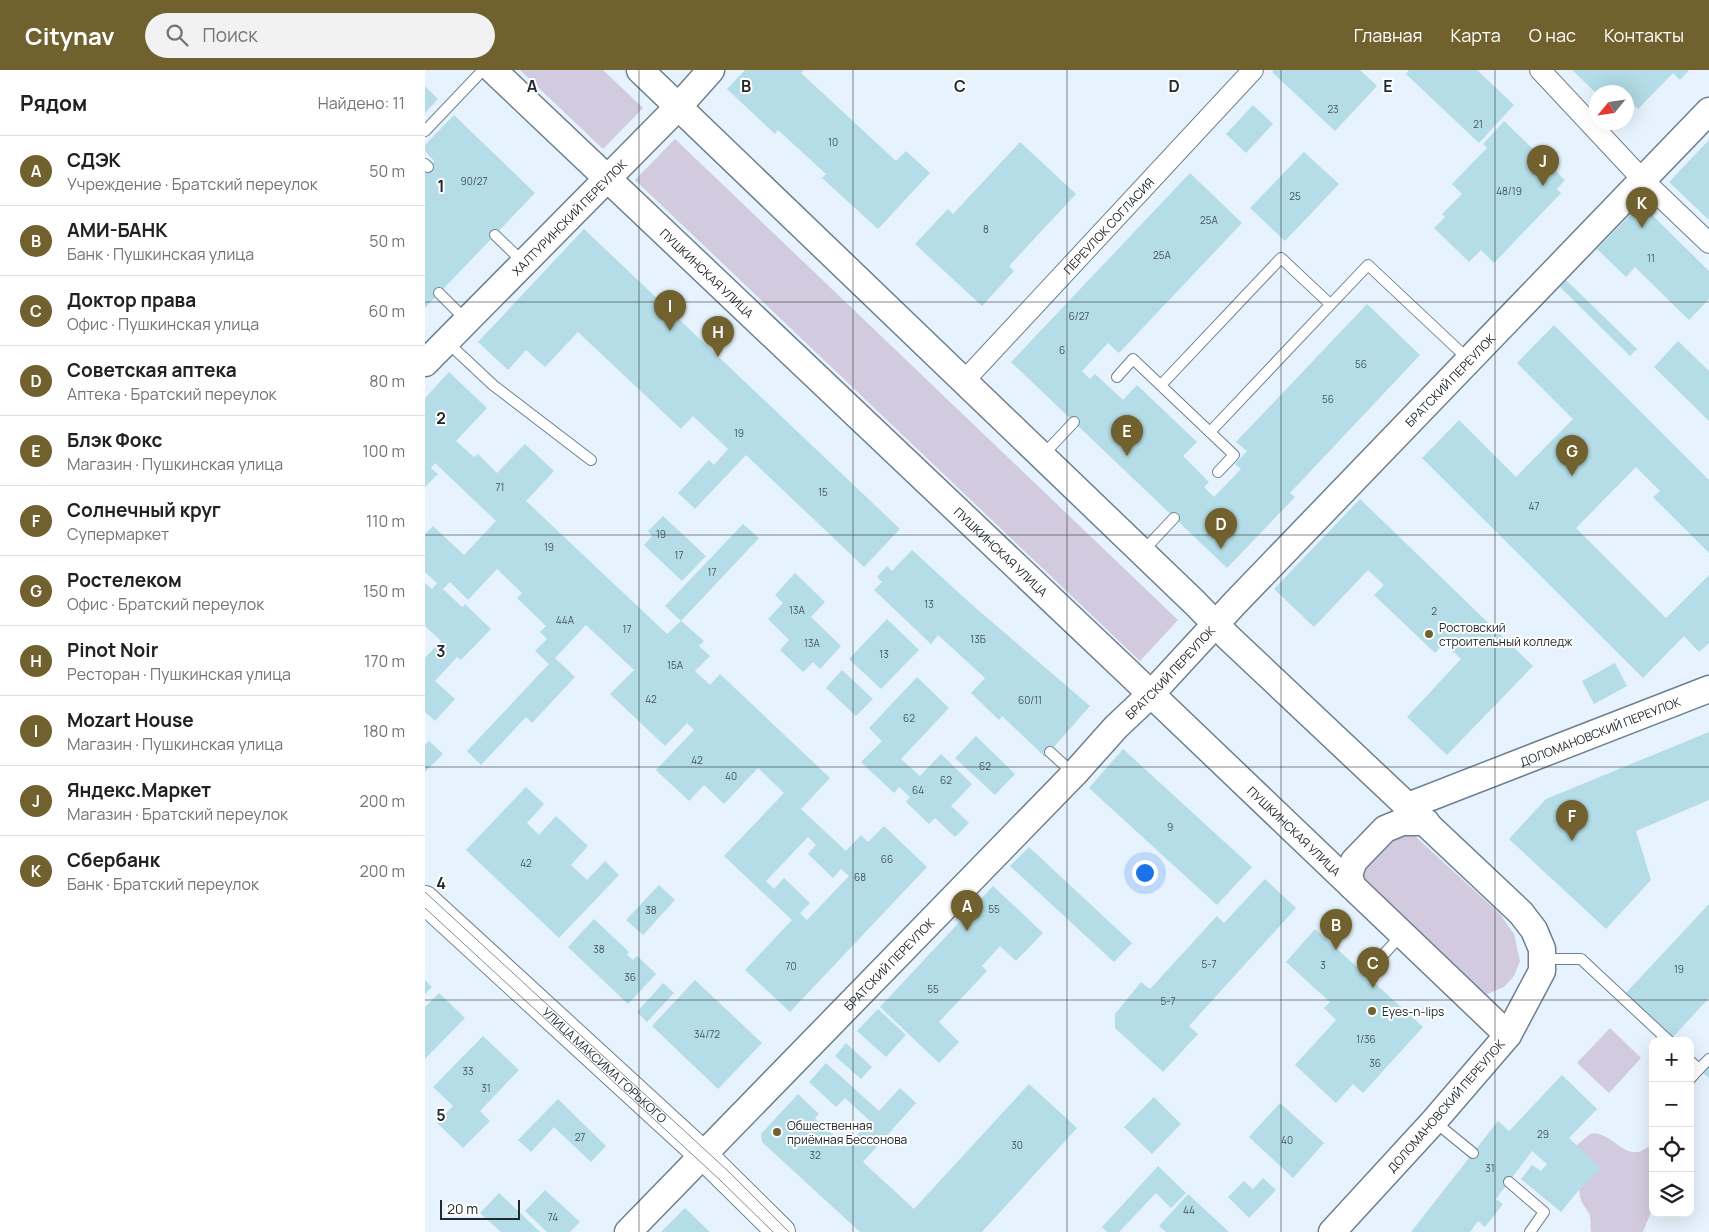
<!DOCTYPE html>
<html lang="ru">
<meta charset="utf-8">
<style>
:root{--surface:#fff;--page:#f2f2f2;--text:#202124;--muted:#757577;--line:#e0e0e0;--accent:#70612f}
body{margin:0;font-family:Manrope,sans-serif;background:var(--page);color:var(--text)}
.controls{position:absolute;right:15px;bottom:15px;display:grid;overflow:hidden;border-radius:10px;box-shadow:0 5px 20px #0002}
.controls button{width:45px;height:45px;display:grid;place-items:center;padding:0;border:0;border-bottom:1px solid var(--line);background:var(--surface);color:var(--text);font:25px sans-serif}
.compass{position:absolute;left:1164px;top:15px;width:45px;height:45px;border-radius:50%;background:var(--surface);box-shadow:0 5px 20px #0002;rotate:241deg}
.scale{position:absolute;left:15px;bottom:12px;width:80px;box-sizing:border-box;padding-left:5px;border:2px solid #21282e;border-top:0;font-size:14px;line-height:18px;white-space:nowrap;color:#21282e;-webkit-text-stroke:4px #fefefe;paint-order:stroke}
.you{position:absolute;left:719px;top:802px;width:18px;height:18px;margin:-12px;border:4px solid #fff;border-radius:50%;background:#1a73e8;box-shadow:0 0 0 8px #1a73e833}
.badge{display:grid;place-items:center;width:32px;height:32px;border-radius:50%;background:var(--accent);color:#fff;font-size:16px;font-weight:700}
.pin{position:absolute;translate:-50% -41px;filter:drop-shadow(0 1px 2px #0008)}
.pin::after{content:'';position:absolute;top:26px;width:18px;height:15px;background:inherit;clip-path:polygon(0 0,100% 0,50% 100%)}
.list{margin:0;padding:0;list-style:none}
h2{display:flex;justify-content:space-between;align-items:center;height:65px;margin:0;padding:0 20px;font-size:21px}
h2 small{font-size:16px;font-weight:400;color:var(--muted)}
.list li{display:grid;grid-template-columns:32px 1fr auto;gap:15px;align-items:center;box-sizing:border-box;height:70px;padding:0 20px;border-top:1px solid var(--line)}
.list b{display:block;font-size:19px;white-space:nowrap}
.list p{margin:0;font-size:16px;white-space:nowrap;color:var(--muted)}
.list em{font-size:16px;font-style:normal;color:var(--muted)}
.icon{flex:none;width:28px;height:28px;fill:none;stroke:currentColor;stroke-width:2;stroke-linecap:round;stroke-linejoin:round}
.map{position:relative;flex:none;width:1284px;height:1162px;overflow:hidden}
header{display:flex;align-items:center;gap:30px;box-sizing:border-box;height:70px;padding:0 25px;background:var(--accent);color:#fff}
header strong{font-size:24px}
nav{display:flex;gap:28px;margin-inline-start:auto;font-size:18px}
.search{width:350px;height:45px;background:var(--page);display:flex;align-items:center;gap:12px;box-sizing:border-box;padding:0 18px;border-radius:28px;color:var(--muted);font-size:19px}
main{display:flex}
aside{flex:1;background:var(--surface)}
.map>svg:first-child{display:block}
.green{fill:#d2cade}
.building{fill:#b4dde7;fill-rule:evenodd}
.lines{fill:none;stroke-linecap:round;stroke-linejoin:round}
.service-casing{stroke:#6e808f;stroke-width:12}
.minor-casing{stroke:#6e808f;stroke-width:22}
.tertiary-casing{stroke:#6e808f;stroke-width:29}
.secondary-casing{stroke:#6e808f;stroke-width:30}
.service{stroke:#fff;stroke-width:10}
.minor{stroke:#fff;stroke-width:20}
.tertiary{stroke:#fff;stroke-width:26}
.secondary{stroke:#fff;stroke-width:28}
.tram{stroke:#818b93;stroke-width:1}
.grid{fill:none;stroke:#21282e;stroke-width:1;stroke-opacity:0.55}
.poi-dot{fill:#70612f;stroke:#fefefe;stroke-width:2}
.labels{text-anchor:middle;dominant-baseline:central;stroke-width:4;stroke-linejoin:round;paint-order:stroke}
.number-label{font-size:10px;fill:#46555c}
.street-label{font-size:12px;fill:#21282e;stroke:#fefefe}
.poi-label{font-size:12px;fill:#21282e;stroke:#fefefe;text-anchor:start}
.grid-label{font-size:16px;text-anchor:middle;font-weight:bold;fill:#21282e;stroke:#fefefe;stroke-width:4;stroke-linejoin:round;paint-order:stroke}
</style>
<header>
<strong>Citynav</strong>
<div class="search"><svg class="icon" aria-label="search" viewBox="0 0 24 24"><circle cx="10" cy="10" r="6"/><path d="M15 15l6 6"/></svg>Поиск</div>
<nav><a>Главная</a><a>Карта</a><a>О нас</a><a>Контакты</a></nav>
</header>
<main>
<aside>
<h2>Рядом<small>Найдено: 11</small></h2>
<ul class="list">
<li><span class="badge">A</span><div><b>СДЭК</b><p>Учреждение · Братский переулок</p></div><em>50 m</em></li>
<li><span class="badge">B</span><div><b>АМИ-БАНК</b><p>Банк · Пушкинская улица</p></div><em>50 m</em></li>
<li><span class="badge">C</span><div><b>Доктор права</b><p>Офис · Пушкинская улица</p></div><em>60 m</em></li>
<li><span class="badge">D</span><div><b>Советская аптека</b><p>Аптека · Братский переулок</p></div><em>80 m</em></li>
<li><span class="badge">E</span><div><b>Блэк Фокс</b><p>Магазин · Пушкинская улица</p></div><em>100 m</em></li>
<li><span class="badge">F</span><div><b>Солнечный круг</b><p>Супермаркет</p></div><em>110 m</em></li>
<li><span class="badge">G</span><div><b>Ростелеком</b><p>Офис · Братский переулок</p></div><em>150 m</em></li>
<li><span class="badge">H</span><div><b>Pinot Noir</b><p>Ресторан · Пушкинская улица</p></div><em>170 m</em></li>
<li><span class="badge">I</span><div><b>Mozart House</b><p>Магазин · Пушкинская улица</p></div><em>180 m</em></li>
<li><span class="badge">J</span><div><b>Яндекс.Маркет</b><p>Магазин · Братский переулок</p></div><em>200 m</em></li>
<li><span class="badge">K</span><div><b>Сбербанк</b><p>Банк · Братский переулок</p></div><em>200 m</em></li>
</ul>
</aside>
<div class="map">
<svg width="1284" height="1162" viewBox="0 0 1284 1162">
<rect width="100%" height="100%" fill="#e6f2fd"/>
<g class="green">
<polygon points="95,0 178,0 218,38 178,79"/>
<polygon points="250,69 753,550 715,591 210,110"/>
<polygon points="980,757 1075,844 1089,864 1095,891 1089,906 1079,917 1060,925 930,811"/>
<polygon points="1185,958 1216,988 1184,1023 1152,993"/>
<path d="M1165,1064c2,0 5,-1 8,0 17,3 30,29 50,13l5,3v57l-10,25h-52l-1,-17 -9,-14 -2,-11 -2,-45z"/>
</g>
<g class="building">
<polygon points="320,0 379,0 376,3 471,91 481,81 505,103 453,159 397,108 401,104 353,60 350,64 302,19"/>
<polygon points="849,0 935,0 952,16 910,61 847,2"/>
<polygon points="984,0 1052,0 1089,35 1054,73 981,4"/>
<polygon points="1147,0 1264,0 1255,10 1248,3 1213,39 1202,27 1202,22 1196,22 1193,19 1190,22 1170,22"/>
<polygon points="0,16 13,29 0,43"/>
<polygon points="828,35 848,54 821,83 801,64"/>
<polygon points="29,45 110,123 0,238 0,100 9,91 0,81 0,75"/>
<polygon points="1079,51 1140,110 1132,119 1136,123 1069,193 1056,180 1044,192 1009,158 1020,147 1017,144 1037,124 1027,114 1062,78 1058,74"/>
<polygon points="1284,70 1284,150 1244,112"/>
<polygon points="595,72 651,124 584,196 589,201 557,236 490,174 523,139 528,144"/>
<polygon points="879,82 914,114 860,171 825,138"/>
<polygon points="765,103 817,153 694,283 683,273 657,301 665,309 670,304 698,330 712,315 772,372 758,386 784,412 779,417 789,427 816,399 810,394 822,381 811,372 942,234 995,285 865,423 870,427 802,498 586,292"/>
<polygon points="1216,134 1284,201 1284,229 1264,250 1210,197 1201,207 1172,179"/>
<polygon points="159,159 475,459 439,497 321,385 270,439 253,423 284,390 289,395 303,379 268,346 256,359 153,262 120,297 101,280 83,300 53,272"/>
<polygon points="1141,210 1212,279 1205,286 1135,217"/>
<polygon points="1129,255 1284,410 1284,483 1228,427 1235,421 1211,397 1151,458 1241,548 1284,505 1284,573 1274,582 1259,566 1218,608 997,388 1034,350 1091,407 1148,349 1092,293"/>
<polygon points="1253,271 1284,301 1284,351 1229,297"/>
<path d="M24,302l38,36 -31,33 18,16 4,-3 19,19 28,-29 29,27 -28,30 141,133 14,-13 -16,-15 78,-82 16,14 -78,83 23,20 -5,5 11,10 -15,15 15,14 10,-11 110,104 -29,31 45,42 15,-16 7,7 16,-16 43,41 -137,145 -45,-42 47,-50 -68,-64 60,-63 -26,-25 -34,36 -20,-19 -15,16 -33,-31 38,-40 -7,-7 -22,23 -55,-52 24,-24 -48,-45 -31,33 20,19 -43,46 -6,-6 -45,48 -14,-14 82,-87 -14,-13 12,-12 -7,-7 6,-6 -29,-28 5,-5 -25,-24 -29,31 -18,-18 -7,7 19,18 3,-3 26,25 -30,31 -4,-3 -22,24 20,18 -20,22 -10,-9v-54l16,-17 -16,-15v-43l7,6 5,-6 -12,-11v-38l8,-8 31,29 32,-34 -61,-58 -4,5 7,6 -13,13v-89zM383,767l8,8 -8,9 25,24 8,-9 8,7 -42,44 -7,-7 10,-10 -26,-25 -10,11 -8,-8z"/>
<polygon points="935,429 1108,596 1022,685 982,647 1036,589 1019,573 1010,583 949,525 959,515 943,500 889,557 849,519"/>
<polygon points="238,446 281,486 257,511 219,475 227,466 223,461"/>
<polygon points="487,480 545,533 665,636 620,687 577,646 574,650 546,623 560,608 513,565 506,574 449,520 457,512 452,507 462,496 467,501"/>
<polygon points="370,503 400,532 386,547 416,576 395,599 388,592 378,602 355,580 364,570 343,549 358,533 350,525"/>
<polygon points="462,549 494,580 456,619 424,589"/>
<polygon points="1190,593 1202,616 1169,634 1157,611"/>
<polygon points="417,600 448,629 431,646 401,618"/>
<polygon points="492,607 524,638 476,689 495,706 516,684 547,714 526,736 544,753 530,767 510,748 504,754 481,732 485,727 474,717 469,723 436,692 457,671 444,658"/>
<polygon points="1284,662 1284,730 1211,761 1226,810 1181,859 1084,769 1121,729"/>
<polygon points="551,666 590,704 570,725 530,688"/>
<polygon points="4,671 18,684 0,702 0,675"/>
<polygon points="698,679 827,797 792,835 664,718"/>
<polygon points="101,717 119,734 102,753 114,765 131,746 163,776 146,795 162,810 180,791 194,805 134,868 41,780"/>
<polygon points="604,777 707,873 689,892 585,796"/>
<polygon points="840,809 871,838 764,956 773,964 738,1002 690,958 690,944 716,912 725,919 792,846 799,853"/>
<polygon points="234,815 250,830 218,865 201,850"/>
<polygon points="568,816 618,863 591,891 575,876 557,896 562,901 514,952 534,972 514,993 455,937"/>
<polygon points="1284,834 1284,928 1247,968 1200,924"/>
<polygon points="169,849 204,882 202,885 208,890 212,886 231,904 203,934 143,877"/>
<polygon points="890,859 998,957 938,1023 928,1014 911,1033 870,995 911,950 899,938 905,932 861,892"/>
<polygon points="0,910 7,917 0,924"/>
<polygon points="270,910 337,973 293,1019 227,956"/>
<polygon points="238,913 249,923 222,952 212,942"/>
<polygon points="14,923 40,948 0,989 0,937"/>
<polygon points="453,939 481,965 461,987 432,961"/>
<polygon points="58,966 94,1000 55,1041 65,1051 38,1078 12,1053 28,1036 8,1017"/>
<polygon points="421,973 447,997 436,1009 410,986"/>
<polygon points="401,993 454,1041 475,1018 491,1033 438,1092 489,1139 604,1014 652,1058 557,1162 435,1162 337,1072 336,1064 373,1024 394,1044 390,1048 421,1077 445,1051 420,1028 411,1037 384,1012"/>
<polygon points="1284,997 1284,1008 1278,1003"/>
<polygon points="1137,1005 1172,1039 1144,1068 1176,1098 1154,1120 1136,1142 1096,1109 1107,1095 1116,1101 1122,1094 1107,1081 1071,1129 1078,1134 1060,1157 1053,1151 1045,1162 986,1162 1073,1051 1084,1061"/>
<polygon points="729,1027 756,1054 727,1084 699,1057"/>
<polygon points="133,1029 181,1076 166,1092 129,1057 106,1082 93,1070"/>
<polygon points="855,1033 899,1073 868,1108 824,1067"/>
<polygon points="733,1096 761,1123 746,1138 731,1123 694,1162 682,1162 677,1157"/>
<polygon points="838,1108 851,1120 824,1148 803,1127 819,1111 828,1119"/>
<polygon points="120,1120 155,1152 145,1162 122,1162 100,1141"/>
<polygon points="74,1123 115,1162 76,1162 55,1143"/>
<polygon points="763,1124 804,1162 741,1162 734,1156"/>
<polygon points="260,1138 285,1162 236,1162"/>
</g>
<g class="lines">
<g class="service-casing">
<g id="service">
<polyline points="0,61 58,0"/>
<polyline points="0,94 3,97"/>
<polyline points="70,165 98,192"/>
<polyline points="14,223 41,250"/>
<polyline points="22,272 68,315 166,390"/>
<polyline points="692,307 708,289 809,385 793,402"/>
<polyline points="736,315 856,188 905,234"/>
<polyline points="785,362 943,195 1043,289"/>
<polyline points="617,386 649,352"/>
<polyline points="718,481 749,448"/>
<polyline points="625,682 648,703"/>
<polyline points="1117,889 1156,889 1244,971"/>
<polyline points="951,893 977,864"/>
<polyline points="1265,991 1274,999 1265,1009"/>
<polyline points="1274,999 1284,989"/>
<polyline points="1010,1052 1048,1083"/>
<polyline points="1084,1112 1119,1142 1105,1162"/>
</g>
</g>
<g class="minor-casing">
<g id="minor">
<polyline points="1115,0 1217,109 1284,173"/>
<path id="s1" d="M539,311l289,-311"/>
</g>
</g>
<g class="tertiary-casing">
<g id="tertiary">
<path id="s2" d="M68,0l637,604 378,361"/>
<polyline points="215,0 770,533 803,567 1096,843 1109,860 1117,879 1117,901 1083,965 1009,1051 907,1162"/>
<path id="s3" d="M0,293l253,-256 33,-37"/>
<path id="s4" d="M983,736l301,-117"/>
<polyline points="927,816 924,804 929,791 960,759 977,752 1001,752"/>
<path id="s5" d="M203,1162l446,-458 42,-47 35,-33 84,-91 474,-492"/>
</g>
</g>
<g class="secondary-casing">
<g id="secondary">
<path id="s6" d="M0,830l278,255 78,77"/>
</g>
</g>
<use href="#service" class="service"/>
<use href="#minor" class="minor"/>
<use href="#tertiary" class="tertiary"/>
<use href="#secondary" class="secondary"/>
<g class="tram">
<polyline points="0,822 303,1101 364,1162"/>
<polyline points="0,838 295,1110 348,1162"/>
</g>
</g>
<path class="grid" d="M214,0v1162M428,0v1162M642,0v1162M856,0v1162M1070,0v1162M0,232h1284M0,465h1284M0,697h1284M0,930h1284"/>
<g class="poi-dot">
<circle cx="1004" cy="564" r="5"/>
<circle cx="947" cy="941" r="5"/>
<circle cx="352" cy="1062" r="5"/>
</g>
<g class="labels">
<g class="number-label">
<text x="908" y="39">23</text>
<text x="1053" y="54">21</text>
<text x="408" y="72">10</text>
<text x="49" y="111">90/27</text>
<text x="1084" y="121">48/19</text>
<text x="870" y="126">25</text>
<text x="784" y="150">25А</text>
<text x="561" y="159">8</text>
<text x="737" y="185">25А</text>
<text x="1226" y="188">11</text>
<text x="654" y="246">6/27</text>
<text x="637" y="280">6</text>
<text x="936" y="294">56</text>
<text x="903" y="329">56</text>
<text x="314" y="363">19</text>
<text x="75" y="417">71</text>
<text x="398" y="422">15</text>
<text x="1109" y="436">47</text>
<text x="236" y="464">19</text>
<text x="124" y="477">19</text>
<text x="254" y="485">17</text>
<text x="287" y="502">17</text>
<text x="504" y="534">13</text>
<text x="372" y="540">13А</text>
<text x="1009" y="541">2</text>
<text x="140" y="550">44А</text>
<text x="202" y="559">17</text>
<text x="553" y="569">13Б</text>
<text x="387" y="573">13А</text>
<text x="459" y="584">13</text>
<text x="250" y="595">15А</text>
<text x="226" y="629">42</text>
<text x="605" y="630">60/11</text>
<text x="484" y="648">62</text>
<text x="272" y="690">42</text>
<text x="560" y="696">62</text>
<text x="306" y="706">40</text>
<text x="521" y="710">62</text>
<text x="493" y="720">64</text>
<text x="745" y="757">9</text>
<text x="462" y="789">66</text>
<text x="101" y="793">42</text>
<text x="435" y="807">68</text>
<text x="569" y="839">55</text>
<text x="226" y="840">38</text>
<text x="174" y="879">38</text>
<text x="784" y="894">5-7</text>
<text x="898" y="895">3</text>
<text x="366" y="896">70</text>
<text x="1254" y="899">19</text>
<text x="205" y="907">36</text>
<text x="508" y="919">55</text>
<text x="743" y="931">5-7</text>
<text x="282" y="964">34/72</text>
<text x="941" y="969">1/36</text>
<text x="950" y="993">36</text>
<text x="43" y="1001">33</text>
<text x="61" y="1018">31</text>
<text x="1118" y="1064">29</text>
<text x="155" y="1067">27</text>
<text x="862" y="1070">40</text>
<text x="592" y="1075">30</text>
<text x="390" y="1085">32</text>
<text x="1065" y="1098">31</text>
<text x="764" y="1140">44</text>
<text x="128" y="1147">74</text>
</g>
<g class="street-label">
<text stroke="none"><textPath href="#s3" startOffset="205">ХАЛТУРИНСКИЙ ПЕРЕУЛОК</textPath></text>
<text stroke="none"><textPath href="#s1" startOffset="212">ПЕРЕУЛОК СОГЛАСИЯ</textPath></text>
<text stroke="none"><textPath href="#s2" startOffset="295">ПУШКИНСКАЯ УЛИЦА</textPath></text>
<text stroke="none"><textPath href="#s5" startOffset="1184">БРАТСКИЙ ПЕРЕУЛОК</textPath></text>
<text stroke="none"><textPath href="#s2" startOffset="700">ПУШКИНСКАЯ УЛИЦА</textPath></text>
<text stroke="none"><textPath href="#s5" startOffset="779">БРАТСКИЙ ПЕРЕУЛОК</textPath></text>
<text stroke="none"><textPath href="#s4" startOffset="206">ДОЛОМАНОВСКИЙ ПЕРЕУЛОК</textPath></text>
<text stroke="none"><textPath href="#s2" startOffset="1105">ПУШКИНСКАЯ УЛИЦА</textPath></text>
<text stroke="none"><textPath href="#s5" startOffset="374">БРАТСКИЙ ПЕРЕУЛОК</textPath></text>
<text stroke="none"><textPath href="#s6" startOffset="244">УЛИЦА МАКСИМА ГОРЬКОГО</textPath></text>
<text transform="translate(1021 1036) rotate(-49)">ДОЛОМАНОВСКИЙ ПЕРЕУЛОК</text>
</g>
<g class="poi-label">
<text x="1014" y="557">Ростовский<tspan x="1014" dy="14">строительный колледж</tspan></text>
<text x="957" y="941">Eyes-n-lips</text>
<text x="362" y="1055">Обшественная<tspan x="362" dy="14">приёмная Бессонова</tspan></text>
</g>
</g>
<g class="grid-label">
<text x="107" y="22">A</text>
<text x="321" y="22">B</text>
<text x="535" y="22">C</text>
<text x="749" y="22">D</text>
<text x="963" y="22">E</text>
<text x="16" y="122">1</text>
<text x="16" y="354">2</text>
<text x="16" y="587">3</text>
<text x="16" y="819">4</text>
<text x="16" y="1051">5</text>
</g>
</svg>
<div class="controls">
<button>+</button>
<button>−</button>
<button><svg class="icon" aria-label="locate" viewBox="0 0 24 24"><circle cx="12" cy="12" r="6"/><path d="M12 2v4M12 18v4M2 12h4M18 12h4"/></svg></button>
<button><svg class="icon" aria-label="layers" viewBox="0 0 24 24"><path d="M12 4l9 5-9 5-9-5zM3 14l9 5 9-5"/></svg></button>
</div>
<svg class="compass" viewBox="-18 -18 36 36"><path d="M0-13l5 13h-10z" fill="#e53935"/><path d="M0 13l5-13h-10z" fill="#757577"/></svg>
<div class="scale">20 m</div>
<div class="you"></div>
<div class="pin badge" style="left:542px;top:861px">A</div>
<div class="pin badge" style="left:911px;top:880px">B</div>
<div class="pin badge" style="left:948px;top:918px">C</div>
<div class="pin badge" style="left:796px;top:479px">D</div>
<div class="pin badge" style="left:702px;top:386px">E</div>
<div class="pin badge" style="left:1147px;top:771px">F</div>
<div class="pin badge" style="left:1147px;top:406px">G</div>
<div class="pin badge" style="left:293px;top:287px">H</div>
<div class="pin badge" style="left:245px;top:261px">I</div>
<div class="pin badge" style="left:1118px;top:116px">J</div>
<div class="pin badge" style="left:1217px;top:158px">K</div>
</div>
</main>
